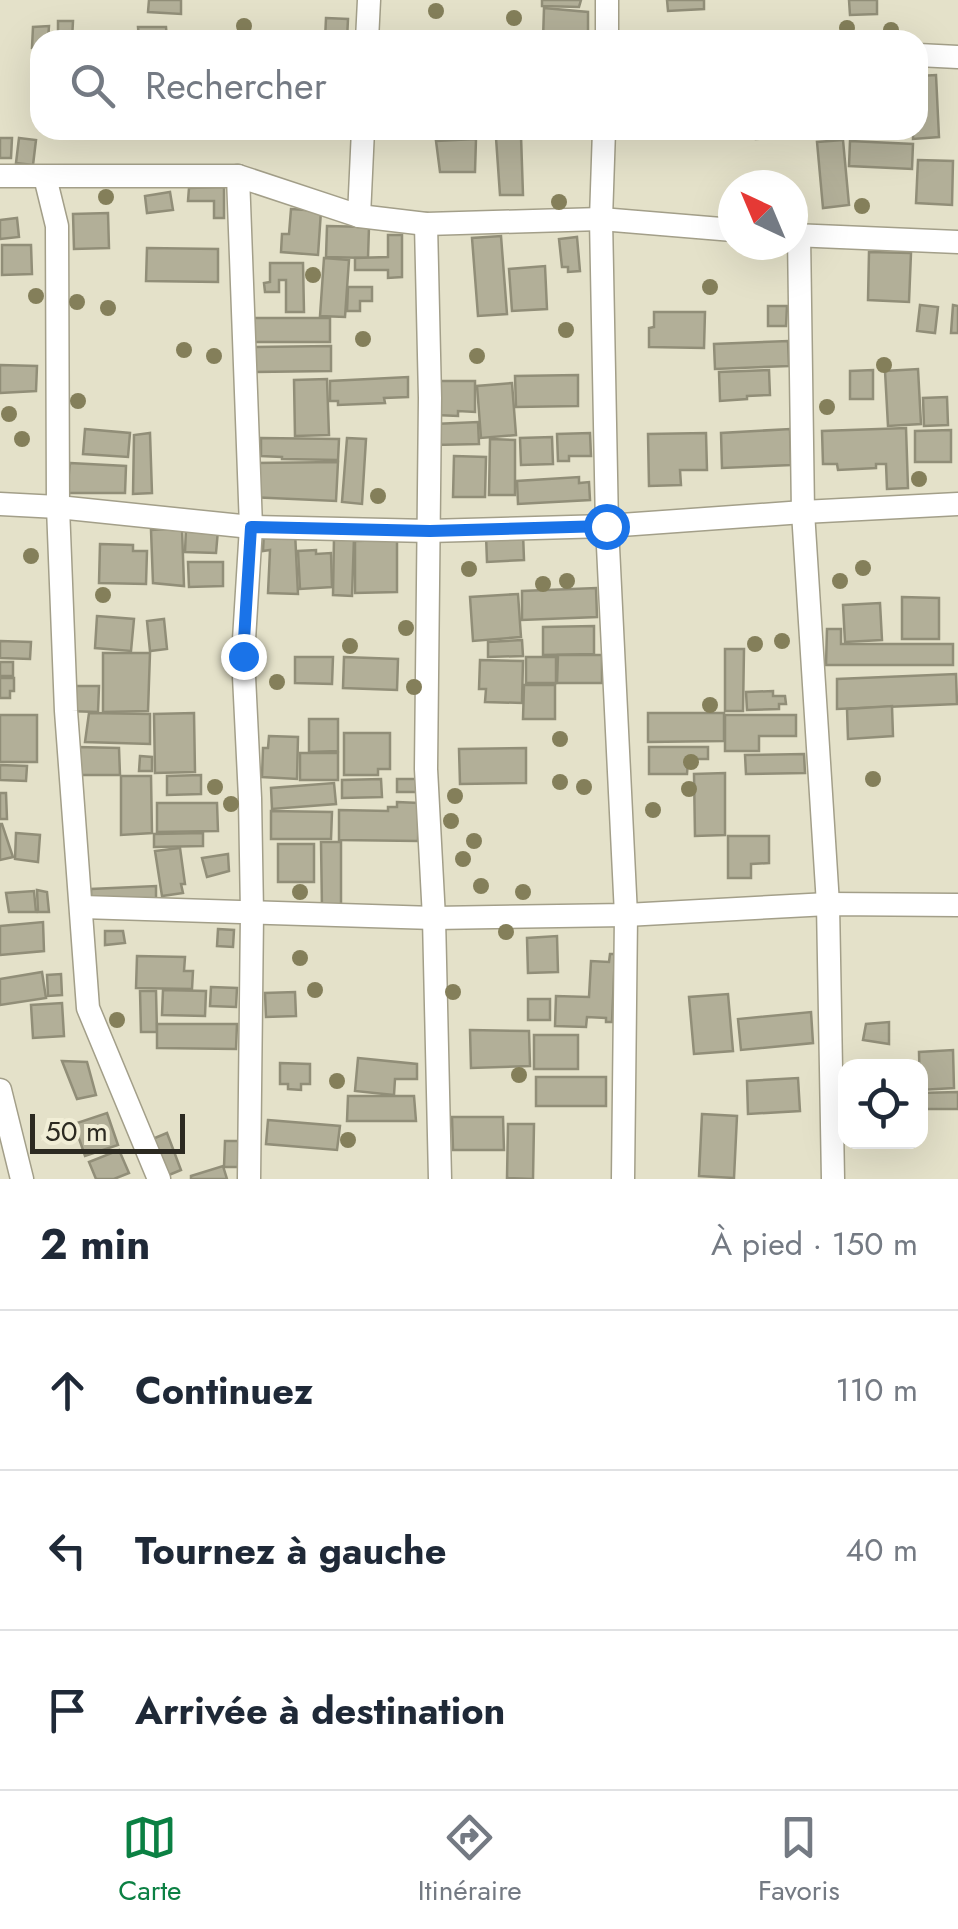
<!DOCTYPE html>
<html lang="fr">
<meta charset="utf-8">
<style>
:root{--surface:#fff;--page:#f2f2f3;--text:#1f2937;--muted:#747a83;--line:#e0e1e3;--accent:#0b8043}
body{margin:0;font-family:Jost,sans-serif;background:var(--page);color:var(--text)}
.controls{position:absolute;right:30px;bottom:30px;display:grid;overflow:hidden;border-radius:20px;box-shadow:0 10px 40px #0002}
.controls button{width:90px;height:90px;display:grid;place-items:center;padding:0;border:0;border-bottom:2px solid var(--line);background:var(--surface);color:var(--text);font:50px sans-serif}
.compass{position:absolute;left:718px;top:170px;width:90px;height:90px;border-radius:50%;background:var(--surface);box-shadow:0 10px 40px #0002;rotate:316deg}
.scale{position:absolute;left:30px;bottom:25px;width:155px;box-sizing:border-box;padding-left:10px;border:5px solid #2c2a21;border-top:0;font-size:28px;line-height:35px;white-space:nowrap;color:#2c2a21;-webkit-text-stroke:8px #f1eed6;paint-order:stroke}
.stop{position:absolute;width:30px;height:30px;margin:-22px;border:8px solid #1a73e8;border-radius:50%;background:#fff}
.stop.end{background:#1a73e8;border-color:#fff;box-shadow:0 2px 10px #0008}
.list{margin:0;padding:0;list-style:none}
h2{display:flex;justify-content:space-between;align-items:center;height:130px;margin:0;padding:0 40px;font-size:42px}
h2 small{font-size:32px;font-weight:400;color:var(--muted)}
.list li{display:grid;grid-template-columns:65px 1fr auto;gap:30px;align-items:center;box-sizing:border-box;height:160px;padding:0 40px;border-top:2px solid var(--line)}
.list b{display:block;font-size:38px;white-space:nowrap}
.list em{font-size:32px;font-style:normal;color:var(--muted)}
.icon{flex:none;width:55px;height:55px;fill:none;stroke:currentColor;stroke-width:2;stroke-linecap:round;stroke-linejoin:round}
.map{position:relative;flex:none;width:958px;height:1179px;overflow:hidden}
.search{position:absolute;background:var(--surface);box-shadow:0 10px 40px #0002;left:30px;right:30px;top:30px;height:110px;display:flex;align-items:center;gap:25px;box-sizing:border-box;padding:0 35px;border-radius:30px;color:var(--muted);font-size:38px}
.sheet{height:610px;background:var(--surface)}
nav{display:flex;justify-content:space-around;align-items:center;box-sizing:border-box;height:140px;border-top:2px solid var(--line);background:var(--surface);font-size:28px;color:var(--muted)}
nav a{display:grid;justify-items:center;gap:5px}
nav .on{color:var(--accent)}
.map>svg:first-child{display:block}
.building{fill:#b2af98;stroke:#918e78;stroke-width:2.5}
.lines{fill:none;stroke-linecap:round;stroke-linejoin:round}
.minor-casing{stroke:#a39f89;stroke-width:25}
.minor{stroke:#fff;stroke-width:22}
.tree{fill:#847f5a}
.route{stroke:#1a73e8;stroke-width:12}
</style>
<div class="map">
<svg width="958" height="1179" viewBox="0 0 958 1179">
<rect width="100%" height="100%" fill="#e4e1c9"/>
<g class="building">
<polygon points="149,0 181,0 181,14 148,12"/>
<polygon points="542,0 581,0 579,7 542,6"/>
<polygon points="667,0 704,0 704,9 668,11"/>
<polygon points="849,0 877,0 877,14 850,15"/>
<polygon points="544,8 588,12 588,34 571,32 568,36 543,40"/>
<polygon points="326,18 348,19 347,40 325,40"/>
<polygon points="58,21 73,21 72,40 58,40"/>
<polygon points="49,26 48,40 40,40 40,49 32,48 33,27"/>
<polygon points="138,27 166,27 167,40 139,40"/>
<polygon points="936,75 939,137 913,139 913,130 918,130 918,76"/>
<polygon points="756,130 791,130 792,137 756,139"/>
<polygon points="521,136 523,195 500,195 496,138"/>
<polygon points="0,138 12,138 11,158 0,158"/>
<polygon points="19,138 36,140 33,165 16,163"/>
<polygon points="476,139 475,172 440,172 436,141"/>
<polygon points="843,140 849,205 823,208 817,142"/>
<polygon points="850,141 913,144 912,169 849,166"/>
<polygon points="918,160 953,161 952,205 916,203"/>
<polygon points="224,187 224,218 214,218 214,201 188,201 189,188"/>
<polygon points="170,192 173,210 147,213 145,196"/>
<polygon points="291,209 321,211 318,255 281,252 282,234 289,234"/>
<polygon points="108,213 109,248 74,249 73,214"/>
<polygon points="17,218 19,237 0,239 0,220"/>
<polygon points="327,226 369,227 368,258 326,257"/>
<polygon points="388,235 402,235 402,277 388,278 388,270 355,270 355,258 388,257"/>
<polygon points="501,236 507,314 478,316 472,238"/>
<polygon points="577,237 580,271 568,272 568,267 562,267 559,239"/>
<polygon points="2,245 31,245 32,274 2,275"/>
<polygon points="147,248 218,249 218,282 146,281"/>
<polygon points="869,252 911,253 909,302 868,300"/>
<polygon points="324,258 349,260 345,317 320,316"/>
<polygon points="270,263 303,263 304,312 286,312 286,280 279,280 279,292 265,292 264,283 270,282"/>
<polygon points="545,266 547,309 512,311 509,269"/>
<polygon points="348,287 372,287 372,301 360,301 360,311 347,311"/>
<polygon points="920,305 938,307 935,333 917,331"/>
<polygon points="953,305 958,306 958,333 951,333"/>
<polygon points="768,306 787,306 786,326 768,326"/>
<polygon points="654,312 705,312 704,348 649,347 649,328 654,327"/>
<rect x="253" y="318" width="77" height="24"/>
<polygon points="788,341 789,366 715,369 714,344"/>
<polygon points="331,346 331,371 251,372 251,347"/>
<polygon points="0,365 37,366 36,391 0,393"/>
<polygon points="918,369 921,424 888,426 885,371"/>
<polygon points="769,370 770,395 747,396 747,399 720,401 719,372"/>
<polygon points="873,370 873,399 850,399 850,371"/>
<polygon points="578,375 578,406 516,407 515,376"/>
<polygon points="408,377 408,397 384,398 385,403 338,405 338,401 330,401 330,381"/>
<polygon points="327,379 329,435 295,436 294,380"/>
<polygon points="437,381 475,381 475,412 458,411 458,416 436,415"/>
<polygon points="512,383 516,435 481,438 477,386"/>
<polygon points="947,397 948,425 924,426 923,398"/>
<polygon points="478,422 479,444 434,445 434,424"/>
<polygon points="906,428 908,488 887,489 886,464 876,464 876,468 838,470 837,464 823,464 822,431"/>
<polygon points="85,429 130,433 128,457 83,454"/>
<polygon points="790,429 791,465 722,468 721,433"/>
<polygon points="951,430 951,462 915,462 915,431"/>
<polygon points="150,433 152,493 133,494 134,435"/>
<polygon points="590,433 591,456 569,456 569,461 558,461 557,434"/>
<polygon points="706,433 707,470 680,470 681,485 649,486 648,434"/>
<polygon points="552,437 553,464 521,465 520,438"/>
<polygon points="261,438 339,439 338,460 282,459 282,457 261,456"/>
<polygon points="347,438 366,439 362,504 342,502"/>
<polygon points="490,439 515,440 515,495 489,495"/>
<polygon points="454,456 486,457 485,497 453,497"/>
<polygon points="338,462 336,501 249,497 247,463"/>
<polygon points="70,463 126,466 125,493 67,493"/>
<polygon points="579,477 579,483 589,482 590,500 518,504 517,481"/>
<polygon points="182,528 184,586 153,583 151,530"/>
<polygon points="186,528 218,530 216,553 185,552"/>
<polygon points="264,531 295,532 298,594 268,593 270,550 263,551"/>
<polygon points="523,533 524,560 487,562 486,535"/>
<polygon points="334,537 354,538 352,596 333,595"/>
<polygon points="397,540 397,592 355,593 355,541"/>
<polygon points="100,544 133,545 133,551 147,551 146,584 99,583"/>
<polygon points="316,550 316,554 331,553 332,587 300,589 298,551"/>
<polygon points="188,562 223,562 223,586 189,587"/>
<polygon points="596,588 597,617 522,620 522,591"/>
<polygon points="518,594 521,637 473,641 470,597"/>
<polygon points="902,597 939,598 939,639 902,639"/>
<polygon points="880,603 882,640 845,642 843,605"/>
<polygon points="97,616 134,619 131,651 95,648"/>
<polygon points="164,619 167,649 150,651 147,621"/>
<polygon points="594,626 594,654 543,655 543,627"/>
<polygon points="827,629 841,629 841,644 953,644 953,665 826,665"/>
<polygon points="522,640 523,656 488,657 488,642"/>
<polygon points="0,641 31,642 30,659 0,658"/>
<polygon points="725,649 744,649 743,711 725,711"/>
<polygon points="103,653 150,653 148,711 103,712"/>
<polygon points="558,655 602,655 602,683 557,683"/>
<polygon points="295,657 333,657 332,684 295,683"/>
<polygon points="344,657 398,659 397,690 343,688"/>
<rect x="526" y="657" width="30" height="26"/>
<polygon points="480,660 523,661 522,703 485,702 486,689 479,689"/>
<rect x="0" y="662" width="13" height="14"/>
<polygon points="956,674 957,704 837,709 837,679"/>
<polygon points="0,678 14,678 14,691 10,691 10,698 0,698"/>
<polygon points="524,685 555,685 555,719 523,719"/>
<polygon points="68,686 99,686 98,712 67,711"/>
<polygon points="773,691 773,696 785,696 786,704 779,704 779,709 747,710 746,692"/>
<polygon points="892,706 893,736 848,739 847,709"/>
<polygon points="89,713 150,714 150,744 85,742"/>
<polygon points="194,713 195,772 155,773 154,714"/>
<polygon points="648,713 724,713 724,741 648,742"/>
<rect x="0" y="715" width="37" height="47"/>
<polygon points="725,715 796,715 796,736 759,736 759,751 725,751"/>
<polygon points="309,719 338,719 338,751 309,752"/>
<polygon points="344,733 390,733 390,769 378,769 378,775 344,775"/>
<polygon points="269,736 298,737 297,779 262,777 263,748 268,748"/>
<polygon points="77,747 119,748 120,775 77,775"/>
<polygon points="649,747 708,747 708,759 688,759 687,774 649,774"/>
<polygon points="526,748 526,783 460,784 459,749"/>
<rect x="300" y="753" width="38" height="27"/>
<polygon points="804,754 805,773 746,774 745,755"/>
<polygon points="140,756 152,757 152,771 139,771"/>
<polygon points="0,765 27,766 26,781 0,780"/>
<polygon points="725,773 725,835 695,836 694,774"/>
<polygon points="201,775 201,794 167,795 167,776"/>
<polygon points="121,776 151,776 152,833 121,835"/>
<polygon points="381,779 382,797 342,798 342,780"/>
<polygon points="397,779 416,779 417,792 397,792"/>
<polygon points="334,783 336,804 272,809 271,788"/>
<polygon points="0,793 6,793 7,819 0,819"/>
<polygon points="397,802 419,803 418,841 339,840 339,810 388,811 388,807 397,807"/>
<polygon points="157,803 217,803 218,831 157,832"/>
<polygon points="271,811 332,812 331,839 271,839"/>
<polygon points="0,824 2,824 13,857 0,860"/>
<polygon points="16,833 40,835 38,862 15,859"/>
<polygon points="203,833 203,846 154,847 154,834"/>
<polygon points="728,836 769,836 769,863 751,864 751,878 728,878"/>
<polygon points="321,842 341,842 341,909 322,910"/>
<rect x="278" y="844" width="36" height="38"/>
<polygon points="180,848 185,884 181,884 183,893 162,896 155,851"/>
<polygon points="228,854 229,871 207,877 202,858"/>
<polygon points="156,886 156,899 91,901 91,889"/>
<polygon points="37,890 47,892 49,912 38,912"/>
<polygon points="34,891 36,912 9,912 6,893"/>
<polygon points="43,922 44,951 0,955 0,926"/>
<polygon points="218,929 234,930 233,947 217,946"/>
<polygon points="105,931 123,931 125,943 105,945"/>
<polygon points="557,936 558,972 528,973 527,938"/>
<polygon points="610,954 615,954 612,1022 606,1022 606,1018 587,1017 586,1027 555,1026 556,996 589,997 591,961 609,962"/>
<polygon points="137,956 185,957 184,971 193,971 192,989 136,988"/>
<polygon points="42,972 46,998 0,1005 0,979"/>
<polygon points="61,974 62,995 48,996 47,975"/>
<polygon points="211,987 237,988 236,1007 210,1006"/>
<polygon points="163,990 206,991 205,1016 162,1015"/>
<polygon points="140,991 156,991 157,1032 141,1032"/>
<polygon points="295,992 296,1016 266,1017 265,993"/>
<polygon points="728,994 733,1051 694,1054 689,997"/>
<rect x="528" y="999" width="22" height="21"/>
<polygon points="62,1003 64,1036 33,1038 31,1005"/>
<polygon points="811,1012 813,1043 741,1050 738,1019"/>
<polygon points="889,1022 889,1044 863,1040 866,1024"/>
<polygon points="157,1024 237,1024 236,1049 157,1048"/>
<polygon points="470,1030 529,1031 530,1066 471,1068"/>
<rect x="534" y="1035" width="44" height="34"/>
<polygon points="953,1050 954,1088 920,1090 919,1052"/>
<polygon points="358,1058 417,1064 417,1079 395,1079 394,1095 355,1091"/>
<polygon points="62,1061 87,1062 96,1095 77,1099"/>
<polygon points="280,1063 310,1064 310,1084 301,1084 301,1090 288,1089 288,1084 280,1084"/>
<rect x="536" y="1077" width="70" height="29"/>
<polygon points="798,1078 800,1111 748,1114 747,1081"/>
<polygon points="958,1092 958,1109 920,1109 920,1093"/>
<polygon points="348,1096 414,1096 416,1121 347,1121"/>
<polygon points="107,1113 118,1145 85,1156 74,1124"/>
<polygon points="702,1114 737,1116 734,1178 699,1176"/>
<polygon points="452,1117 503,1117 504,1150 453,1150"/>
<polygon points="268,1120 340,1126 337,1150 266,1144"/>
<polygon points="508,1124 534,1124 533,1179 507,1178"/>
<polygon points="167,1133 181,1170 164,1177 150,1140"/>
<polygon points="225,1141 239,1141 238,1167 224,1167"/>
<polygon points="119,1150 129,1173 114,1179 96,1179 89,1162"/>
<polygon points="223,1166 227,1179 191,1179 191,1176"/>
</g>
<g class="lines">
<g class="minor-casing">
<g id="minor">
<polyline points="367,40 369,0"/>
<polyline points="607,40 607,0"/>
<polyline points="918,55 958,57"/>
<polyline points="604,130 601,219 607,526 626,915 623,1179"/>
<polyline points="0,176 238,176 359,216 426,224 601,219 733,230"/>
<polyline points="238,176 251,527 243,656 250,798 252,913 249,1179"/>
<polyline points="45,177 57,226 58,507 66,711 88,1008 159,1179"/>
<polyline points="359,216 363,130"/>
<polyline points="426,224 430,398 426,769 434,918 440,1179"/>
<polyline points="793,235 958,242"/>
<polyline points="799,235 803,512 828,904 833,1179"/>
<polyline points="0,504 58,507 251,527 429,531 607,526 803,512 958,504"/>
<polyline points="82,907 434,918 626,915 828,904 958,905"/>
<polyline points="0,1090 22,1179"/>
</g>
</g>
<use href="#minor" class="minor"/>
</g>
<g class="tree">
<circle cx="436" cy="11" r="8"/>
<circle cx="514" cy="18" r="8"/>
<circle cx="244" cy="26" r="8"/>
<circle cx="847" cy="28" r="8"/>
<circle cx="891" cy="30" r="8"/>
<circle cx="106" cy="197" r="8"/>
<circle cx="559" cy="202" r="8"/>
<circle cx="862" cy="206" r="8"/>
<circle cx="313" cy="275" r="8"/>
<circle cx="710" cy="287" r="8"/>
<circle cx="36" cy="296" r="8"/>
<circle cx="77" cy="302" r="8"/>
<circle cx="108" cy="308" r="8"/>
<circle cx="566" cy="330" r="8"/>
<circle cx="363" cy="339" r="8"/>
<circle cx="184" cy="350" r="8"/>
<circle cx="214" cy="356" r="8"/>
<circle cx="477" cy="356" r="8"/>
<circle cx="884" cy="365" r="8"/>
<circle cx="78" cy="401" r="8"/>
<circle cx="827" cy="407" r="8"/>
<circle cx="9" cy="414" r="8"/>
<circle cx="22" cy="439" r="8"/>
<circle cx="919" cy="479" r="8"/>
<circle cx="378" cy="496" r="8"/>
<circle cx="31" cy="556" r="8"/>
<circle cx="863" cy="568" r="8"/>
<circle cx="469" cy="569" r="8"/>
<circle cx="567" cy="581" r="8"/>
<circle cx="840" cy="581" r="8"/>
<circle cx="543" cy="584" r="8"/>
<circle cx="103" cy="595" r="8"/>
<circle cx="406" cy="628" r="8"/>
<circle cx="782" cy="641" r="8"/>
<circle cx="755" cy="644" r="8"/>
<circle cx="350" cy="646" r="8"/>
<circle cx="277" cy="682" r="8"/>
<circle cx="414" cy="687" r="8"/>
<circle cx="710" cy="705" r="8"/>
<circle cx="560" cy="739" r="8"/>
<circle cx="691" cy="762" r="8"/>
<circle cx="873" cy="779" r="8"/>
<circle cx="560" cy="782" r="8"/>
<circle cx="215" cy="787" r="8"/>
<circle cx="584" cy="787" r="8"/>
<circle cx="689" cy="789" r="8"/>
<circle cx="455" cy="796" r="8"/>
<circle cx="231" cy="804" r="8"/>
<circle cx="653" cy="810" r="8"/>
<circle cx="451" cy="821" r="8"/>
<circle cx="474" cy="841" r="8"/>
<circle cx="463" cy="859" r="8"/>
<circle cx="481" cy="886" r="8"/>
<circle cx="300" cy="892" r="8"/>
<circle cx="523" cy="892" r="8"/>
<circle cx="506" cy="932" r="8"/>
<circle cx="300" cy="958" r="8"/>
<circle cx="315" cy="990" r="8"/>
<circle cx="453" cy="992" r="8"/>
<circle cx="117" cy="1020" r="8"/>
<circle cx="519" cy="1075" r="8"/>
<circle cx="337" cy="1081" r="8"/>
<circle cx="348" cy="1140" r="8"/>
</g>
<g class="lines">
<polyline class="route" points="243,656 251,527 430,531 606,526"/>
</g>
</svg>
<div class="controls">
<button><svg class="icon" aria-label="locate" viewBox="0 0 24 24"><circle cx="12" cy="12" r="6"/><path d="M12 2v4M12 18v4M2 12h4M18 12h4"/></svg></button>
</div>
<svg class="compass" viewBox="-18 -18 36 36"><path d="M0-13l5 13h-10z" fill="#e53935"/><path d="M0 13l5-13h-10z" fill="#747a83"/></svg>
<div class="scale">50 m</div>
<div class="stop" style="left:606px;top:526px"></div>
<div class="stop end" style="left:243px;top:656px"></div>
<div class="search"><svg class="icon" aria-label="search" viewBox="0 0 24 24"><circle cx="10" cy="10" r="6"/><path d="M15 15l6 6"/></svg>Rechercher</div>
</div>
<section class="sheet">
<h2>2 min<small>À pied · 150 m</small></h2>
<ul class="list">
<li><svg class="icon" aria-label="ahead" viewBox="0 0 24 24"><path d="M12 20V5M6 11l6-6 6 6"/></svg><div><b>Continuez</b></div><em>110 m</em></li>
<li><svg class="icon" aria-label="left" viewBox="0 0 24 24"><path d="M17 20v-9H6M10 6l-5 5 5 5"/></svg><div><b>Tournez à gauche</b></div><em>40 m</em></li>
<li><svg class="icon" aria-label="arrive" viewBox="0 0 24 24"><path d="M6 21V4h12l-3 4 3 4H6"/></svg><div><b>Arrivée à destination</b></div></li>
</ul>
</section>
<nav>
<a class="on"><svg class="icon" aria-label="map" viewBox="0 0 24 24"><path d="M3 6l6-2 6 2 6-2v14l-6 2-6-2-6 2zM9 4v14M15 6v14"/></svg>Carte</a>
<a><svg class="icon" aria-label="directions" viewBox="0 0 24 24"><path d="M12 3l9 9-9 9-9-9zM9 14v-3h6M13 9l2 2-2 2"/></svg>Itinéraire</a>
<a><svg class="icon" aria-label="saved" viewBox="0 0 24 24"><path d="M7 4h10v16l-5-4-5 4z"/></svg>Favoris</a>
</nav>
